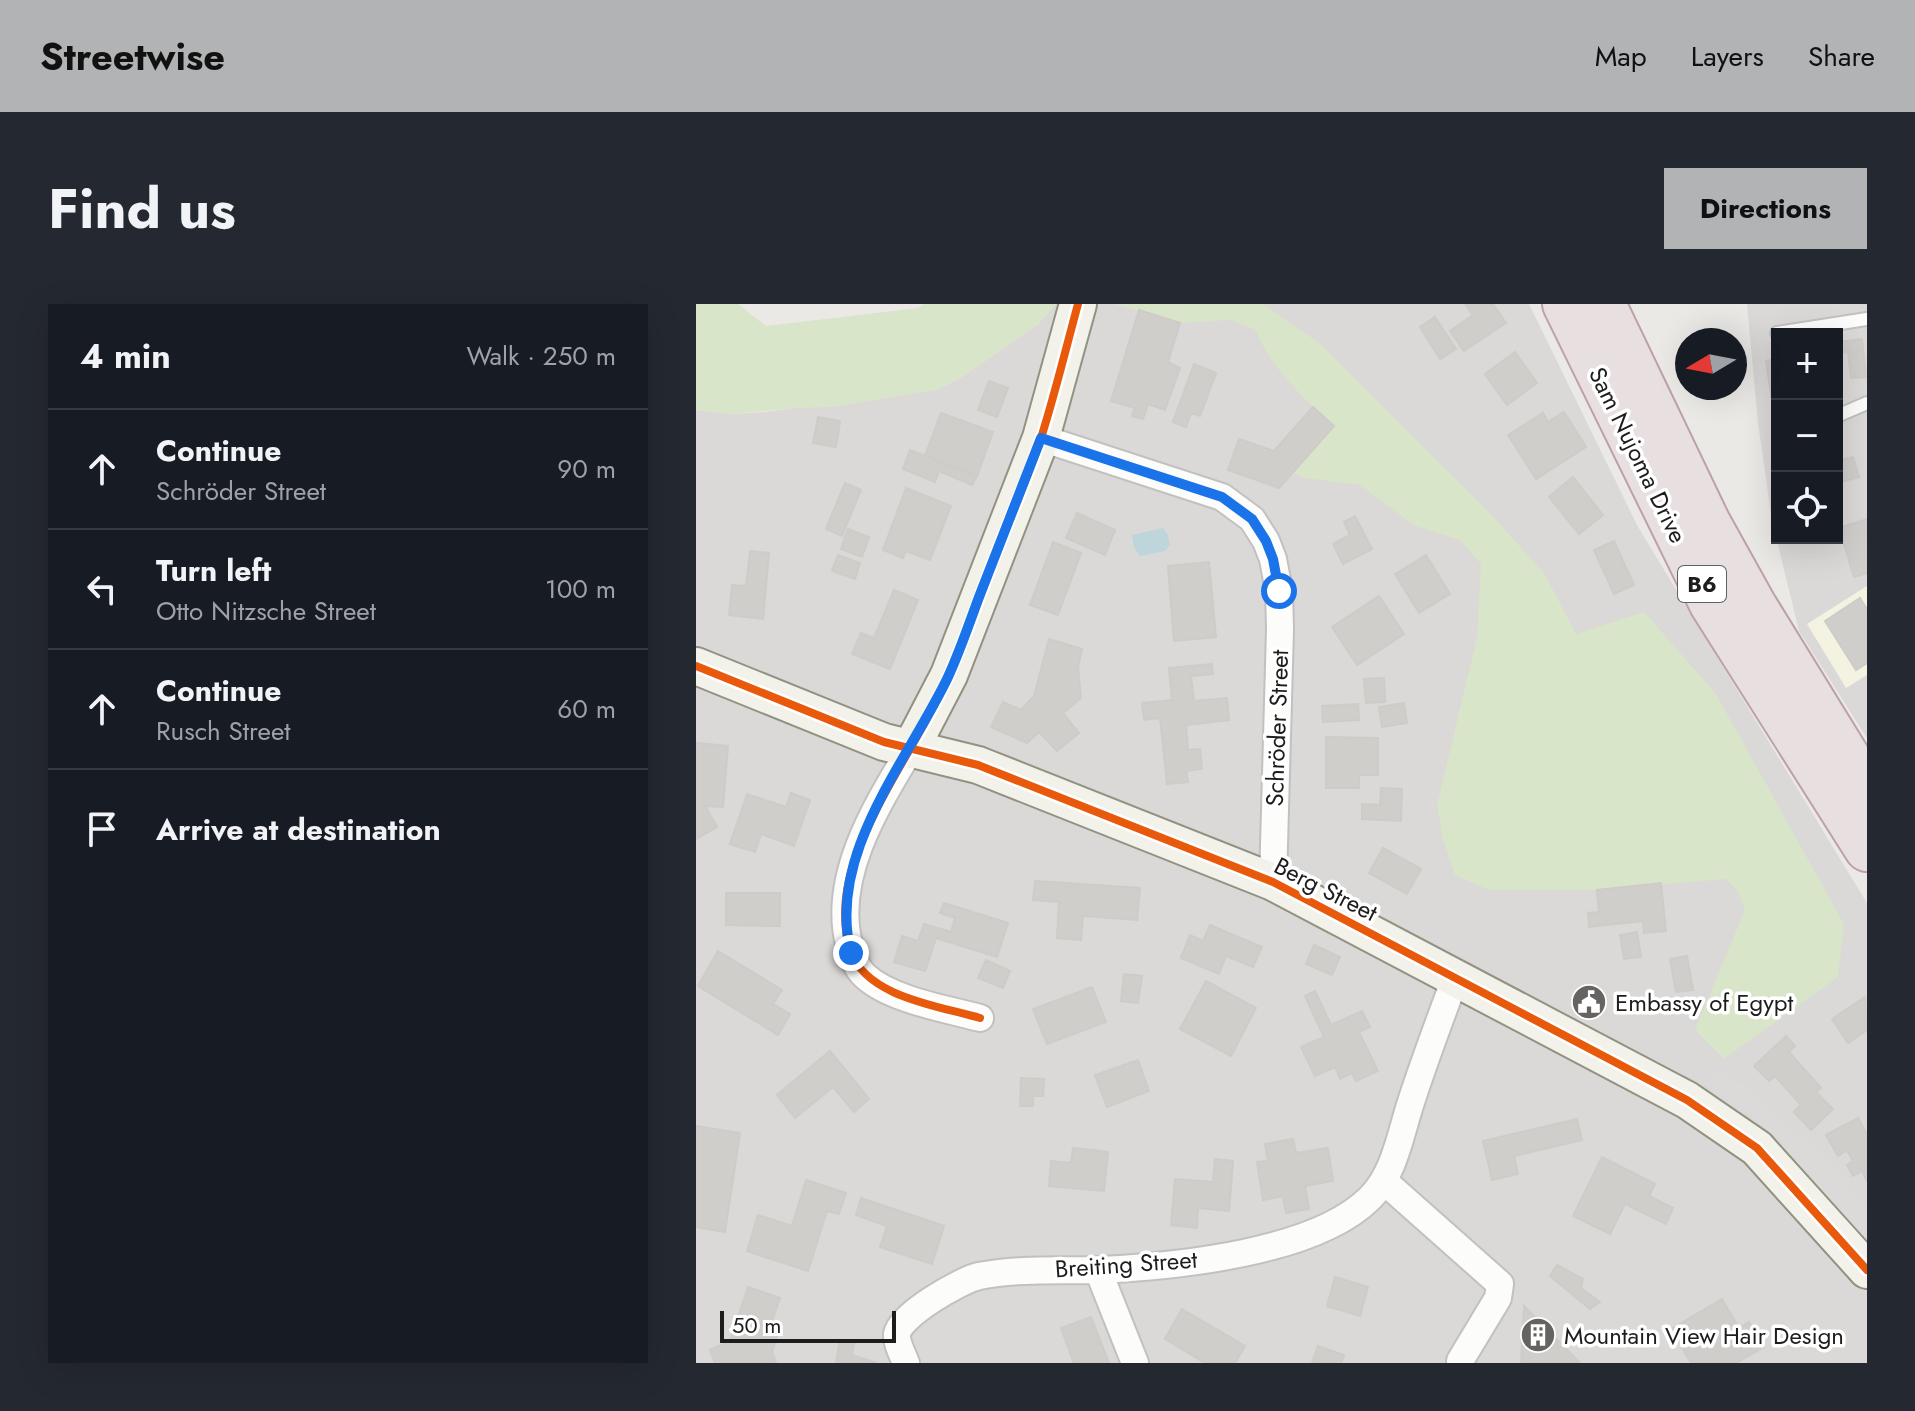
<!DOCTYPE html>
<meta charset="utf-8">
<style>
:root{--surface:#171b24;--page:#242831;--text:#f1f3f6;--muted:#9ea1a6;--line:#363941;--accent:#b2b3b4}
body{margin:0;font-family:Jost,sans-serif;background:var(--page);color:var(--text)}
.controls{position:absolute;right:24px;top:24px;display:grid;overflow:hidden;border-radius:0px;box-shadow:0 8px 32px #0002}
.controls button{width:72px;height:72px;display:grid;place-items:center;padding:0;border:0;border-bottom:2px solid var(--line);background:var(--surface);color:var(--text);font:40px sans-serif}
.compass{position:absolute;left:979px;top:24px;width:72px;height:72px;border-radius:50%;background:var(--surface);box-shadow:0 8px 32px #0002;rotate:260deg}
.scale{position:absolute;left:24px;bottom:20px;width:176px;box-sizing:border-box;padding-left:8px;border:4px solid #1d1d1d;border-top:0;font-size:22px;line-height:28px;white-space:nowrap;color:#1d1d1d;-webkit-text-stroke:6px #fff;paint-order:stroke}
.stop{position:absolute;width:24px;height:24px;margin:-18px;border:6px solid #1a73e8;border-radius:50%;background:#fff}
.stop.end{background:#1a73e8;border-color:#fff;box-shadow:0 2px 8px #0008}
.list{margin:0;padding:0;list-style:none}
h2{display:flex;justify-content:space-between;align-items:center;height:104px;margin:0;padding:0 32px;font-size:34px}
h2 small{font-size:26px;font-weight:400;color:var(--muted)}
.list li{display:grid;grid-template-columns:52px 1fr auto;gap:24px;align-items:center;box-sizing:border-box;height:120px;padding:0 32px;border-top:2px solid var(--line)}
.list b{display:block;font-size:30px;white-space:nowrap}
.list p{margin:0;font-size:26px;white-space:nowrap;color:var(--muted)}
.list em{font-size:26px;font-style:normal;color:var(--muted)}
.icon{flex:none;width:44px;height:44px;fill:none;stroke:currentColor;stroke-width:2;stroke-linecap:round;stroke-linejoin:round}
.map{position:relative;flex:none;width:1171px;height:1059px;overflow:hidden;border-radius:0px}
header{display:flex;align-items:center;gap:48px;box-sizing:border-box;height:112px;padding:0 40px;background:var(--accent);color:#111}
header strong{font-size:38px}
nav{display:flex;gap:44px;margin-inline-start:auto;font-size:28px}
.intro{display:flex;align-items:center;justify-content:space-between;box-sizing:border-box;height:192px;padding:0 48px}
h1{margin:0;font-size:56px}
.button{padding:20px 36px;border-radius:0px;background:var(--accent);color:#111;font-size:28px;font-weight:700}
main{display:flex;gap:48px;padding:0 48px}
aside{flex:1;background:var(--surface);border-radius:0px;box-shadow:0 8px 32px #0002}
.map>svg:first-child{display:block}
.residential{fill:#dad9d7;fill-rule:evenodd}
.education{fill:#f4f3e2}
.grass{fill:#d8e5c8}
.parking{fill:#dbdad9}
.water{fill:#bdd5db}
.building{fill:#d0cecb;stroke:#cecbc8;stroke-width:2}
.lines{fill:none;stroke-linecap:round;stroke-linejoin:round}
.lane-casing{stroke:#c2c1c0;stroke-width:16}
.street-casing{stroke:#c2c1c0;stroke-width:30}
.secondary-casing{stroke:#919280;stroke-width:40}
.highway-casing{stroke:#bda0a8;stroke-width:48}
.lane{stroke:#fcfcfb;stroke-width:12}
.street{stroke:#fcfcfb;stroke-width:26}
.secondary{stroke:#f2f2eb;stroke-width:36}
.highway{stroke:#e8dfe0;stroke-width:44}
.cycleway-casing{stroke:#fff;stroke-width:13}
.cycleway{stroke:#e8590c;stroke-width:8}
.route{stroke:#1a73e8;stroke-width:10}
.labels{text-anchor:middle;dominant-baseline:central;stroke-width:7;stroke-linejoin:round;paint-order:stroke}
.shield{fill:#fff;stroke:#616161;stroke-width:2}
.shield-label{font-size:22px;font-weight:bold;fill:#1d1d1d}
.street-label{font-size:24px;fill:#1d1d1d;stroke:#fff}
.poi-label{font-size:24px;fill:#1d1d1d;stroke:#fff;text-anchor:start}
</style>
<header>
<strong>Streetwise</strong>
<nav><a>Map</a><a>Layers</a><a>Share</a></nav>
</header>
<div class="intro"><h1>Find us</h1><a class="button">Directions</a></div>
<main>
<aside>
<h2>4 min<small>Walk · 250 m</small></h2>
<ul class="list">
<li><svg class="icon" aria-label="ahead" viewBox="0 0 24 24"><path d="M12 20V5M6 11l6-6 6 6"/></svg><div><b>Continue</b><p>Schröder Street</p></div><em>90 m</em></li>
<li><svg class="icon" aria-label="left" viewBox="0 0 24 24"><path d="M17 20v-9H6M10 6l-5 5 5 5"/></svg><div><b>Turn left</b><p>Otto Nitzsche Street</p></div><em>100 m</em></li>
<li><svg class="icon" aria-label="ahead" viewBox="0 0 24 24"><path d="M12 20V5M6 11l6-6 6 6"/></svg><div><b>Continue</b><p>Rusch Street</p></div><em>60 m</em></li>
<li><svg class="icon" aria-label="arrive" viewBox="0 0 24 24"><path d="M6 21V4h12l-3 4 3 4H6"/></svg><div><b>Arrive at destination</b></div></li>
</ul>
</aside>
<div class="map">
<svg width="1171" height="1059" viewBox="0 0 1171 1059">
<rect width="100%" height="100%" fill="#ebe9e6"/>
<g class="residential">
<polygon points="360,0 833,0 942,223 1171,599 1171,1059 0,1059 0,106 37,110 68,108 240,86 263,75 342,20"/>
<path d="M1051,0h120v434l-68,-107 -27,-110 -14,-98zM1081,30h60v204h-60z"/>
</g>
<polygon class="education" points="1171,282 1171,371 1150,384 1111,320"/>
<g class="grass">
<polygon points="0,0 42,0 70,22 222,4 228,0 360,0 342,20 263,75 240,86 136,103 101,104 37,110 0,106"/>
<path d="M418,0h149l56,39 165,164 60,66 32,61 68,-22 72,82 128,230 -6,53 -114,82 -29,-29 50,-120 -7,-19 -12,-12 -129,11h-108l-34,-15 -12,-36 -6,-34 40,-167 4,-74 -21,-24 -45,-14 -55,-41 -55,-7 -13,-5 42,-47c-27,-24 -66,-61 -78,-96l-26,-10 -50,3z"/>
</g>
<polygon class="parking" points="1020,767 1057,786 1106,834 1110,831 1134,855 1171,905 1171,938 1061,814 1010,781"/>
<polygon class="water" points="467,224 472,231 474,241 469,247 444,252 438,243 436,231"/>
<g class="building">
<polygon points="769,0 797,0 810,19 768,47 754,27 777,11"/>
<polygon points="443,6 484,19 472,58 484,64 469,106 452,100 447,115 436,112 439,104 415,97"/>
<polygon points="739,13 760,45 744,55 724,23"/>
<polygon points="1166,35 1170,73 1155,74 1152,48 1142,49 1141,38"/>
<polygon points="819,48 841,79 811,101 789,70"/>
<polygon points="1081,55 1081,102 1077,103 1070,57"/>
<polygon points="498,60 520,69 504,112 495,109 490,123 477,118"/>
<polygon points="293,77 312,84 301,113 282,106"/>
<polygon points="617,103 638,122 583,184 532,166 543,135 578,147"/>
<polygon points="868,108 890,143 840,175 812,131 847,109 852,118"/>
<polygon points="245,109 297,128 281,172 229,152"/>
<polygon points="122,113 144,117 140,143 117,139"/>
<polygon points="214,146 229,152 281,172 276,181 243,167 239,178 207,165"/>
<polygon points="1157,153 1163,173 1141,179 1141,157"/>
<polygon points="877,173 907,211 883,230 853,193"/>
<polygon points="149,179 165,186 146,232 130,225"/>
<polygon points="210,184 255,202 234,256 210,247 207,254 187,246"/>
<polygon points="381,209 419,226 409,251 370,234"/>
<polygon points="659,212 676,245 647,260 637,240 654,231 648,218"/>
<polygon points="1171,215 1171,269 1158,273 1143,224"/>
<polygon points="152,225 173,233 166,253 145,245"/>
<polygon points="918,237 938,281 918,290 898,246"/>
<polygon points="357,238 385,249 362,311 334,301"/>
<polygon points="54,247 73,249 67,315 33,311 36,281 50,282"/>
<polygon points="142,251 164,259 159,275 136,267"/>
<polygon points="730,251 754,290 723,309 699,270"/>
<polygon points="513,258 520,333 478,337 472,262"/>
<polygon points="198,286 222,296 194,365 156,350 165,329 178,334"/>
<polygon points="683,292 708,330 661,361 636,323"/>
<polygon points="1164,294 1171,305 1171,359 1160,366 1129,317"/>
<polygon points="353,335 386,345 382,363 385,394 367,409 383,429 361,447 343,428 331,439 295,423 307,398 325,406 338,392"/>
<polygon points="516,360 517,370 495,372 498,397 531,394 533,416 490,421 492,446 504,445 506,465 490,467 492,478 471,480 464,414 448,416 446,399 476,396 473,364"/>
<polygon points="688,374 689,398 670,399 668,375"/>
<polygon points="708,399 711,419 686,423 683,403"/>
<polygon points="662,400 663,416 627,418 626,402"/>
<polygon points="630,433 682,434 682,471 663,471 663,484 630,484"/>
<polygon points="0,439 32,442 27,503 9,502 21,523 0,535"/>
<polygon points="685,484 706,485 705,517 666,515 666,500 684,501"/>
<polygon points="95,489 114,496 98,542 65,530 59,548 34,540 51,490 90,503"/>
<polygon points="687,544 725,565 711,590 673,569"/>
<polygon points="339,577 444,584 441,616 387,612 385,636 361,634 363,598 337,596"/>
<polygon points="965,579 970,627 948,629 947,617 893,623 892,609 903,608 901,586"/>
<polygon points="30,589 84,589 84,622 30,621"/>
<polygon points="248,599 312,619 301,653 240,634 229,667 198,658 206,632 222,637 228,620 255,628 259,614 244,609"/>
<polygon points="514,621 566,643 557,663 530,652 523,670 485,654 494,631 507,637"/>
<polygon points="941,628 945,653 928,655 924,631"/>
<polygon points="618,641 644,653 636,671 610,660"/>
<polygon points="22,647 86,686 77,700 94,710 82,731 2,682"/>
<polygon points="991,652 997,686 980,688 974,655"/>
<polygon points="290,656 314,667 307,684 282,674"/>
<polygon points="428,670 446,672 442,699 425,697"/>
<polygon points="510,677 560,704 535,752 484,725"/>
<polygon points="396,683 410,718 351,740 337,705"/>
<polygon points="619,687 635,721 666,707 674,723 663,728 682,767 660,777 656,769 644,775 639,763 619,772 605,743 628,733 609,692"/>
<polygon points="1169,693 1171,726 1152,739 1136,715"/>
<polygon points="1090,732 1099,742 1093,748 1125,784 1120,788 1137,805 1115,826 1098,808 1105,801 1079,772 1073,777 1058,762"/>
<polygon points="134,747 173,795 158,808 137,783 99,814 81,791"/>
<polygon points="442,756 453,787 411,803 399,771"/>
<polygon points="325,774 348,775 347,792 337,792 337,802 324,802"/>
<polygon points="1162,814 1171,831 1171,877 1166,867 1157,872 1151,861 1157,857 1151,846 1142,852 1130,831"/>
<polygon points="881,815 886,836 818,852 822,870 796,876 787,837"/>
<polygon points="0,822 44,829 29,928 0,923"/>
<polygon points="597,835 600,849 632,844 637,877 609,882 613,905 590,909 587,892 567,896 561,858 572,857 569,840"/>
<polygon points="377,844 412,848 408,887 353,882 355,857 375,859"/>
<polygon points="906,853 959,880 953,892 977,904 970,920 929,900 914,930 877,912"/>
<polygon points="519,855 537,857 533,907 502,904 501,924 475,921 479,875 517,878"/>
<polygon points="110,876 150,889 143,910 131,907 112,967 51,947 62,911 96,922"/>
<polygon points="165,894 248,922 236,960 184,943 191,922 160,911"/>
<polygon points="861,961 887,975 885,984 904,998 894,1005 854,972"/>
<polygon points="639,973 672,983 664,1012 631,1002"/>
<polygon points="52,983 84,994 76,1017 85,1020 76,1048 80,1059 19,1059 14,1046 34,1037"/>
<polygon points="1026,995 1043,1024 1053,1018 1068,1043 1040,1059 995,1059 975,1025"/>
<polygon points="828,1002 884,1059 825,1059"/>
<polygon points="486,1005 549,1042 539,1059 509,1059 469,1035"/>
<polygon points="395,1013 413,1059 378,1059 365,1024"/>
<polygon points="144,1036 158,1039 156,1051 181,1059 140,1059"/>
<polygon points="622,1042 648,1051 645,1059 616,1059"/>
</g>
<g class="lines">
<g class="lane-casing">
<g id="lane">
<polyline points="1081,29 1171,15"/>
<polyline points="1141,112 1171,99"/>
</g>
</g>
<g class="street-casing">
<g id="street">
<polyline points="345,134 526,193 556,215 570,237 577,255 583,287 584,325 577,578"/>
<path d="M214,446c-33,55 -78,126 -61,194 3,11 7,24 16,32 26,24 82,33 115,42"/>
<polyline points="689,878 804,980 802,994 764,1057"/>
<polyline points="402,966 439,1059"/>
<path d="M210,1059c-3,-8 -10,-20 -9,-29 3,-19 64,-54 82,-58 40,-8 81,-5 121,-6 76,-4 215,-17 270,-72 25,-24 31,-67 42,-99 13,-40 28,-80 43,-120"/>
</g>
</g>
<g class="secondary-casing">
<g id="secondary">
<polyline points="0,362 188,438 282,461 577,578 991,796 1061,844 1171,966"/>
<polyline points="214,446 253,371 345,134 382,0"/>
</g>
</g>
<g class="highway-casing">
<g id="highway">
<polyline points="869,0 1016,300 1171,545"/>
<polyline points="907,0 1012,219 1057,300 1171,485"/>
</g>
</g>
<use href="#lane" class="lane"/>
<use href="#street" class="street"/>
<use href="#secondary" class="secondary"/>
<use href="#highway" class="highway"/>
<g class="cycleway-casing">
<g id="cycleway">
<polyline points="0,362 188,438 282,461 577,578 991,796 1061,844 1171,966"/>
<path d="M284,714c-41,-12 -113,-21 -129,-66 -9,-25 -7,-57 1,-83 21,-70 68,-128 97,-194 17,-39 31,-79 46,-119 15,-39 33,-78 46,-118 14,-44 25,-90 37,-134"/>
</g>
</g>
<use href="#cycleway" class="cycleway"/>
</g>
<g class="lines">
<path class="route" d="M155,649c-25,-99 57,-192 97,-276 12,-26 21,-53 31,-80 21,-53 41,-106 62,-159l181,59 30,22 14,22 7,18 6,32"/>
</g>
<defs>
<g id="civic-disc" transform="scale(1.8)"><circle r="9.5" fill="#656463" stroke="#fff"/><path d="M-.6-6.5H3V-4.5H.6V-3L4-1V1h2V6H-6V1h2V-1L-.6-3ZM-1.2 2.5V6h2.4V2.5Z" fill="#fff"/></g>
<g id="building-disc" transform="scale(1.8)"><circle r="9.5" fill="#656463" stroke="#fff"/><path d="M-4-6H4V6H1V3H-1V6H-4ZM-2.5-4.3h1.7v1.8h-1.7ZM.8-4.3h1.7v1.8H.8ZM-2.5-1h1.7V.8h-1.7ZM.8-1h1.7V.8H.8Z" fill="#fff"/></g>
</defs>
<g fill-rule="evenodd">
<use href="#civic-disc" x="893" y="698"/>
<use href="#building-disc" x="842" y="1031"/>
</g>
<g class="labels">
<rect class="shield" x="982" y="262" width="48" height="36" rx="6"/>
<g class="shield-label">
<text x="1006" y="280">B6</text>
</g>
<g class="street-label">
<text transform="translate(942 151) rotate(64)">Sam Nujoma Drive</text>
<text transform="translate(581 424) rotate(-88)">Schröder Street</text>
<text transform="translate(630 585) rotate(27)">Berg Street</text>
<text transform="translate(430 960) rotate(-4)">Breiting Street</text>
</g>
<g class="poi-label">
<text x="919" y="698">Embassy of Egypt</text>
<text x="868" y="1031">Mountain View Hair Design</text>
</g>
</g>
</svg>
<div class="controls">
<button>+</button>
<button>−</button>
<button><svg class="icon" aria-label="locate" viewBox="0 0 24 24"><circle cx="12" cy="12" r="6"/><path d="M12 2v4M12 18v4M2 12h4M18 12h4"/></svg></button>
</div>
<svg class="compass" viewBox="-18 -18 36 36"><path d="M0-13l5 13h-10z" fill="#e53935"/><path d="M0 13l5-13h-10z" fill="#9ea1a6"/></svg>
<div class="scale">50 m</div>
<div class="stop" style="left:583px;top:287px"></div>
<div class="stop end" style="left:155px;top:649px"></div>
</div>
</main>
